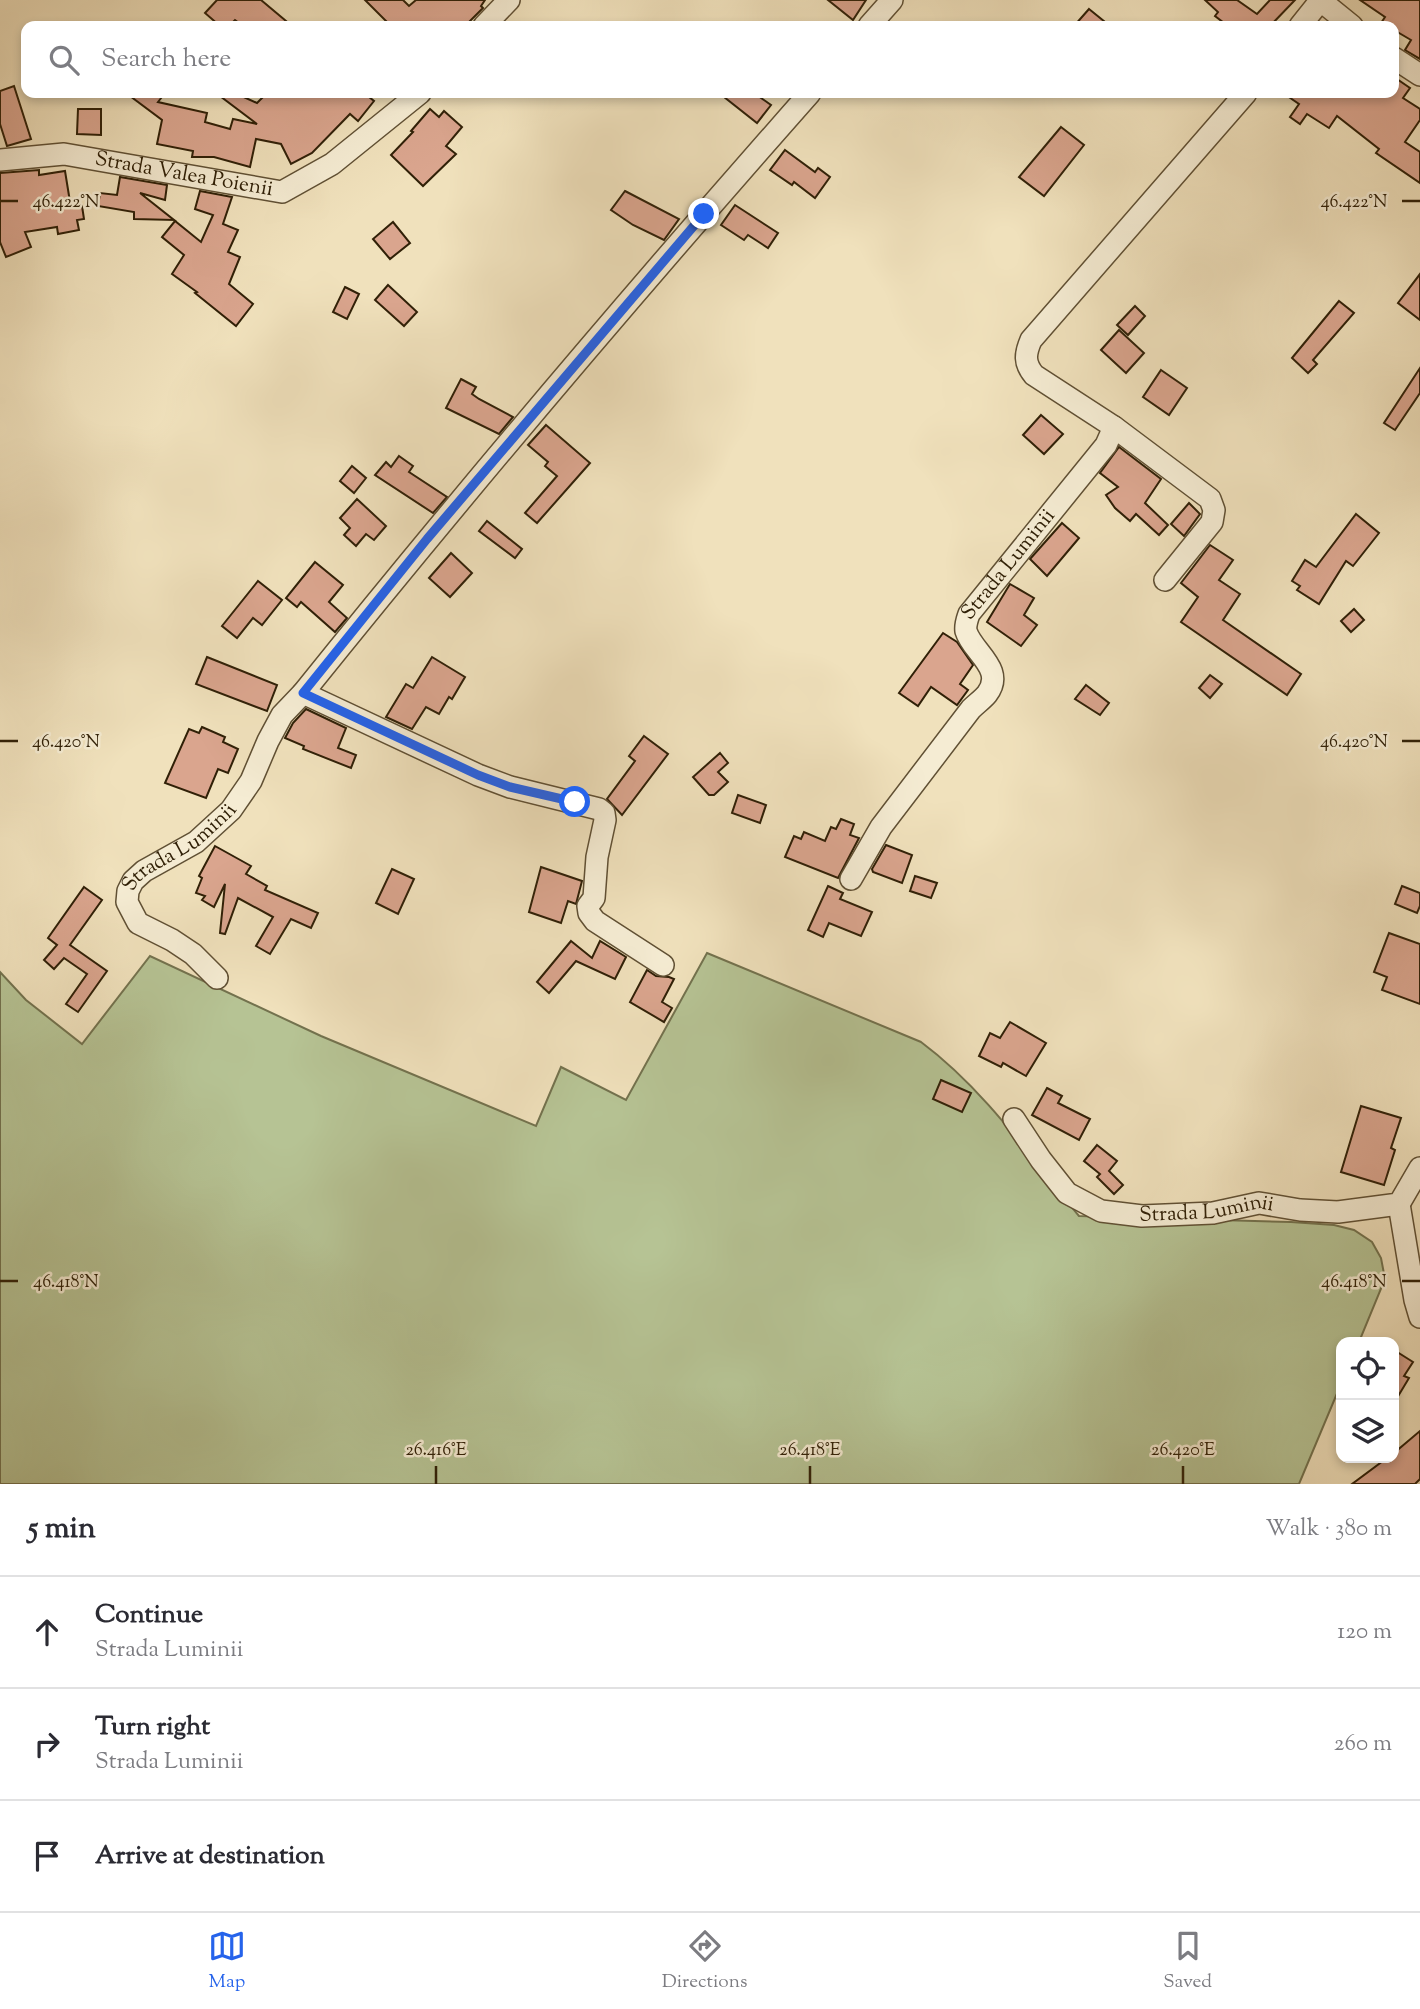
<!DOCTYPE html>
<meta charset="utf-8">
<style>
:root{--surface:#fff;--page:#f2f2f3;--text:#2b2b33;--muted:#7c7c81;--line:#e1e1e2;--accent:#2563eb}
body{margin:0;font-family:"Sorts Mill Goudy",serif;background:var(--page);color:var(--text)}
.controls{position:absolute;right:21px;bottom:21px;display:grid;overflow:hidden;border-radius:14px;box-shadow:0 4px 10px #0003}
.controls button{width:63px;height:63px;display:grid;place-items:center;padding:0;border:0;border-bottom:2px solid var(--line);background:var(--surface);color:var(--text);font:35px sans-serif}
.stop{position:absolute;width:21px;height:21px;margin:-16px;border:5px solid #2563eb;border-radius:50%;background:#fff}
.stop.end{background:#2563eb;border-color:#fff;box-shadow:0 2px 7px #0008}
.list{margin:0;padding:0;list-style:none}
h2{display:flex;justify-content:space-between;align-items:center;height:91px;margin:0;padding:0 28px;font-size:30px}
h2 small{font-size:23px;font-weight:400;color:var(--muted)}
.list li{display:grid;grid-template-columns:46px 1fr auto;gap:21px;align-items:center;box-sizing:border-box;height:112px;padding:0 28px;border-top:2px solid var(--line)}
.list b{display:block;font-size:26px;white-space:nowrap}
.list p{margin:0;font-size:23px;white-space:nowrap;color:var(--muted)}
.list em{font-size:23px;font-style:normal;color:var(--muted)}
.icon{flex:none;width:38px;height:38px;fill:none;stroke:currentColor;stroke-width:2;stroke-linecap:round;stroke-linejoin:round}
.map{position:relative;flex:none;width:1420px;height:1484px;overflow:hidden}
.search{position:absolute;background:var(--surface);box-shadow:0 4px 10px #0003;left:21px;right:21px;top:21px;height:77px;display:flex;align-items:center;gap:18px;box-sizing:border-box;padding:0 24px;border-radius:14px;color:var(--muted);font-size:26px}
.sheet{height:427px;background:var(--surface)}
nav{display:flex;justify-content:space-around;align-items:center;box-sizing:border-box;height:98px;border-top:2px solid var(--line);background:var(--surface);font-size:19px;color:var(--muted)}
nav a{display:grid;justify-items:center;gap:4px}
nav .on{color:var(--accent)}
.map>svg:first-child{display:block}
.green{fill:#b6c394;stroke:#73724e;stroke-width:2}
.building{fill:#daa58e;stroke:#302007;stroke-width:2}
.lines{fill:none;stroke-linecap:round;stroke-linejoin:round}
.minor-casing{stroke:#605034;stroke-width:24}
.minor{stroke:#f5ecd3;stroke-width:21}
.route{stroke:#2563eb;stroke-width:9}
.ticks{fill:none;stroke:#302007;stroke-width:2.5}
.labels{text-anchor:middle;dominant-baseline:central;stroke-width:5;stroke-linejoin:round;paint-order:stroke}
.street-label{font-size:21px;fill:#302007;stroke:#f5ecd3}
.ticks-label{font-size:18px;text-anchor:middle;fill:#302007;stroke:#f5ecd3;stroke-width:5;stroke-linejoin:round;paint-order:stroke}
</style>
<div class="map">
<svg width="1420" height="1484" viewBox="0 0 1420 1484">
<rect width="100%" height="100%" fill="#f0e1bc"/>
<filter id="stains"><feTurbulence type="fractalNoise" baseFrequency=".00286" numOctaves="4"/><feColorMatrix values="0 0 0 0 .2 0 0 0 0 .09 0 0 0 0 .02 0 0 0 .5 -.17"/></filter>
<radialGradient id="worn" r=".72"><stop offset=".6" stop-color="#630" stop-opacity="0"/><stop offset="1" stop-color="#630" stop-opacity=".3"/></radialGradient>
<path class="green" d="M707,953l214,89c63,47 108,113 158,174l212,6 43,3 20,5 18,12 9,16 4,21 -26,63h-18v42l-42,100h-1299v-512l26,28 56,44 68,-88 171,80 215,90 25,-59 65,33z"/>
<g class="building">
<polygon points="217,0 261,0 292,26 243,26 235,20 229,26 220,26 205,13"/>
<polygon points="365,0 403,0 409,6 416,0 485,0 481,6 483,8 465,26 391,26"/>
<polygon points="828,0 866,0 853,20"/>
<polygon points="1205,0 1237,0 1257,14 1270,0 1295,0 1271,25 1274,26 1228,26 1215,16 1218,12"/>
<polygon points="1360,0 1420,0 1420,59 1405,50 1411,40 1394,30 1394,26 1381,23 1385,17"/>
<polygon points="1089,9 1110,26 1074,26"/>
<polygon points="1394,77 1410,88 1403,98 1420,109 1420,120 1405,142 1420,152 1420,183 1376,153 1379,149 1337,116 1329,128 1307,114 1300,124 1290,117 1299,104 1283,93 1394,93"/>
<polygon points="14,86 31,139 7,146 0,124 0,91"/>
<polygon points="126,93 165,93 158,102 207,113 205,122 230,129 233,119 257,124 216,93 235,93 257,103 267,93 364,93 374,101 358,121 350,114 312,153 291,164 281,144 256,139 250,167 214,157 192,157 193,151 157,144 162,120"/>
<polygon points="719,93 754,93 771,105 757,123"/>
<polygon points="78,109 101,109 101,135 77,134"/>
<polygon points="430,109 439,117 444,111 462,127 446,146 456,154 423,186 391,155 413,132 411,131"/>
<polygon points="1061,127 1084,145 1044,196 1019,177"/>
<polygon points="785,150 815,172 818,168 830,177 815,198 794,182 792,185 770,170"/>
<polygon points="39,170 39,175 65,171 71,208 82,206 84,219 77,220 79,230 58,234 57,227 25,232 31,247 6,257 0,242 0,173"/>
<polygon points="120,177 167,185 165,200 140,193 174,220 134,219 134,212 98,206 100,193 117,195"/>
<polygon points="200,191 232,197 223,224 238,230 228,252 240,257 229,284 253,304 236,326 195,293 197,292 172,274 184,255 162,237 175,221 201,242 213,215 195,209"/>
<polygon points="625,191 679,219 664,240 633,225 611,210"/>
<polygon points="735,205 778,233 768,248 748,235 744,240 721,225"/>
<polygon points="393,222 410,243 390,259 373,239"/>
<polygon points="1420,274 1420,320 1398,303"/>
<polygon points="388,285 417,312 404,326 375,300"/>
<polygon points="345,287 359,294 347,319 333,312"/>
<polygon points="1339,301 1354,313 1313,360 1317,364 1308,373 1292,358"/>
<polygon points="1135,306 1145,316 1128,335 1117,325"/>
<polygon points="1119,330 1144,353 1126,373 1101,350"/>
<polygon points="1420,368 1420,393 1395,430 1384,423"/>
<polygon points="1161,370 1187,388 1169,415 1143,397"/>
<polygon points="461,379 476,387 472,394 479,399 513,417 499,434 446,408"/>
<polygon points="1041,415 1063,434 1044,454 1023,435"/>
<polygon points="546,425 590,463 537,523 525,513 557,476 545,466 548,462 528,445"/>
<polygon points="1119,447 1161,479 1145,503 1168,525 1159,535 1136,514 1130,521 1115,508 1106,495 1118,487 1100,473"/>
<polygon points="399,456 413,466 409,472 447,497 433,513 375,475 386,462 391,467"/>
<polygon points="352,466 366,478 354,493 340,481"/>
<polygon points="357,499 386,526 374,540 366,534 356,546 344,535 350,528 340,518"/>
<polygon points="1189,503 1200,514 1184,536 1171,524"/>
<polygon points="1356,514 1379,533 1353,566 1346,561 1319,604 1297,590 1300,586 1292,581 1305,560 1316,567"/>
<polygon points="487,521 522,549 515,558 479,531"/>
<polygon points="1062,523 1079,538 1047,576 1030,559"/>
<polygon points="1210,545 1233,560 1219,580 1240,594 1223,620 1301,674 1287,695 1181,622 1198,597 1181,583"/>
<polygon points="451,553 472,573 450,597 429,578"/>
<polygon points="315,562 343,585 329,602 347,618 335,632 301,602 297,607 286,598"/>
<polygon points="258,581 282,600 262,625 253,618 237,638 222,626"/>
<polygon points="1010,584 1034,598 1024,615 1037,625 1021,646 987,622"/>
<polygon points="1354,609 1364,620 1351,632 1341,621"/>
<polygon points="943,633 957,642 973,665 960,684 968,690 957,705 931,687 918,706 899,693"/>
<polygon points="207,657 277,685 267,711 196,684"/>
<polygon points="432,657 465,677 452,699 449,697 439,714 426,707 412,729 386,717 406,684 413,688"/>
<polygon points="1210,675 1222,684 1210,698 1199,688"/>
<polygon points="1086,685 1109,703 1100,715 1075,699"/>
<polygon points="306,709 346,728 338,748 356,755 351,768 303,749 304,746 285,738 293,723"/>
<polygon points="202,727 225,737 223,742 238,749 228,773 218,769 206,798 165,783 189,729 199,733"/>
<polygon points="644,736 668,754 622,815 607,799 635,761 629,756"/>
<polygon points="720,753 728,763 718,772 728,782 714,795 709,795 693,777"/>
<polygon points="738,795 766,805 760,823 732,813"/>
<polygon points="841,819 854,824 850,835 859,838 838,878 785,857 794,836 801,839 804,832 825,841 831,827 836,829"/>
<polygon points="886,845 912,855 902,883 873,872 872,869"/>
<polygon points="215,846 251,866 246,874 267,886 265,890 318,913 311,928 291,919 270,954 256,946 273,917 238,898 225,934 220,933 225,884 214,907 202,900 205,896 196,893 202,878 199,876"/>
<polygon points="541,867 582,881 576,904 568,901 561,923 529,912"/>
<polygon points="392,869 414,879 398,914 376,903"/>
<polygon points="915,876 937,883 931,898 910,891"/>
<polygon points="828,886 843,893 840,899 872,912 861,936 829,923 823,937 808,930"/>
<polygon points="1402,886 1420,893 1420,906 1417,913 1395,904"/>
<polygon points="84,887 102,900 70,945 107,971 78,1012 66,1004 87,974 64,958 54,969 44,960 57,945 48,938"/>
<polygon points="1389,933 1420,944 1420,1004 1382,990 1387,977 1374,972"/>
<polygon points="571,941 592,958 600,941 626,957 615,979 576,961 549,993 537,982"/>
<polygon points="647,970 656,976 669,977 674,979 662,1002 672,1008 664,1022 630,1002"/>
<polygon points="1010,1022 1046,1043 1026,1076 1003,1063 1001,1067 979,1056 990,1033 1000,1038"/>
<polygon points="941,1080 971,1093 962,1112 933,1099"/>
<polygon points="1047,1088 1062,1096 1058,1103 1090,1119 1079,1140 1032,1115"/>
<polygon points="1361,1106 1401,1118 1391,1148 1395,1150 1384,1185 1341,1172"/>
<polygon points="1097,1145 1117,1161 1109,1171 1123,1185 1114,1194 1097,1177 1100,1174 1084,1161"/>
<polygon points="1394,1350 1413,1362 1404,1376 1409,1378 1394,1403"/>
<polygon points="1420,1431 1420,1479 1415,1484 1352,1484 1387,1458 1394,1458 1394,1453"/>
</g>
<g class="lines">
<g class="minor-casing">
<g id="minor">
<polyline points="1320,0 1352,26"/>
<polyline points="484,26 509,0"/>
<polyline points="869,26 892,0"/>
<polyline points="1300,26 1320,1"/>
<polyline points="1394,58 1420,75"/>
<path id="s1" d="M0,160l64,-6 218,38 50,-28 88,-71"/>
<polyline points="1114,427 1210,499 1214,510 1212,522 1165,580"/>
<polyline points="303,693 478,775 510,787 599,809 604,813 605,820 597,857 594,898 588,906 589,913 595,921 663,965"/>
<path id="s2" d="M851,879l30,-52 90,-118c5,-5 12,-10 16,-15 19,-25 -15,-42 -21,-63 -1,-6 1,-11 3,-17l137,-169 8,-18 -80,-52c-10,-12 -9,-21 -3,-35l215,-247"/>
<path id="s3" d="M217,978l-24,-24 -21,-14 -34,-17 -11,-21 1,-11 5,-10 11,-10 52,-29 35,-32 20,-29 17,-40 14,-26 21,-22c164,-204 334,-404 507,-600"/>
<path id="s4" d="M1014,1119l27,41 26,33 34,18 41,5 71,-3 46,-10 41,7 38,2 61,-8 21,-36"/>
<polyline points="1399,1204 1415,1300 1420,1317"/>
</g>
</g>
<use href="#minor" class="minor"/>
</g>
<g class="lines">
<polyline class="route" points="575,802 510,787 478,775 303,693 427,539 704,214"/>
</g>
<path class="ticks" d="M0,201h18M1402,201h18M0,741h18M1402,741h18M0,1281h18M1402,1281h18M436,1466v18M810,1466v18M1183,1466v18"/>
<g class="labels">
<g class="street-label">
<text stroke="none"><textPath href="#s1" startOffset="186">Strada Valea Poienii</textPath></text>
<text stroke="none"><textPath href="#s2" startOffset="383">Strada Luminii</textPath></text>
<text stroke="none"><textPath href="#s3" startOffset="201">Strada Luminii</textPath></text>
<text stroke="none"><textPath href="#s4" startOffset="236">Strada Luminii</textPath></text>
</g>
</g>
<g class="ticks-label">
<text x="66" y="207">46.422°N</text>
<text x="1354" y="207">46.422°N</text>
<text x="66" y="747">46.420°N</text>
<text x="1354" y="747">46.420°N</text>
<text x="66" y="1287">46.418°N</text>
<text x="1354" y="1287">46.418°N</text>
<text x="436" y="1455">26.416°E</text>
<text x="810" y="1455">26.418°E</text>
<text x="1183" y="1455">26.420°E</text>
</g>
<rect width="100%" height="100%" filter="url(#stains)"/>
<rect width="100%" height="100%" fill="url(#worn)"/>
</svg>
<div class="controls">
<button><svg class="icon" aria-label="locate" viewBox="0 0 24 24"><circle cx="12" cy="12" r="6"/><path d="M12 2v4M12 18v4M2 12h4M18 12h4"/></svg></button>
<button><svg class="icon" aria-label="layers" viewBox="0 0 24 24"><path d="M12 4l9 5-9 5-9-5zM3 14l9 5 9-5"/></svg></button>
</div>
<div class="stop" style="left:575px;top:802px"></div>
<div class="stop end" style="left:704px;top:214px"></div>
<div class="search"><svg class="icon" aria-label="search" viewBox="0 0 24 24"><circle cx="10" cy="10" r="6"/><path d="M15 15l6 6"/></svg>Search here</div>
</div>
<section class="sheet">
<h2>5 min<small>Walk · 380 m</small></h2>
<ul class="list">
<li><svg class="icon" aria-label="ahead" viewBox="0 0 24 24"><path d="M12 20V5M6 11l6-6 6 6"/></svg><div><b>Continue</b><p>Strada Luminii</p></div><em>120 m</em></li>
<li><svg class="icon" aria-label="right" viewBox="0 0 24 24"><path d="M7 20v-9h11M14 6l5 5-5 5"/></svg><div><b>Turn right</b><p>Strada Luminii</p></div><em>260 m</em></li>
<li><svg class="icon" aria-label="arrive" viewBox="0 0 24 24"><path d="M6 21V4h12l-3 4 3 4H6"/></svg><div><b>Arrive at destination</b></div></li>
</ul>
</section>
<nav>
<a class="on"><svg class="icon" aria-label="map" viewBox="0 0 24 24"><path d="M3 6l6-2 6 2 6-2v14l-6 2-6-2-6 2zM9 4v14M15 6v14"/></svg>Map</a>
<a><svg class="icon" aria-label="directions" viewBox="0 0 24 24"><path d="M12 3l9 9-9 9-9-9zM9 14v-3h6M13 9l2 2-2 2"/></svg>Directions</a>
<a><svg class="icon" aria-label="saved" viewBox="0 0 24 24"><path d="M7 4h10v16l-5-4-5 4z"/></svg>Saved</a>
</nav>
